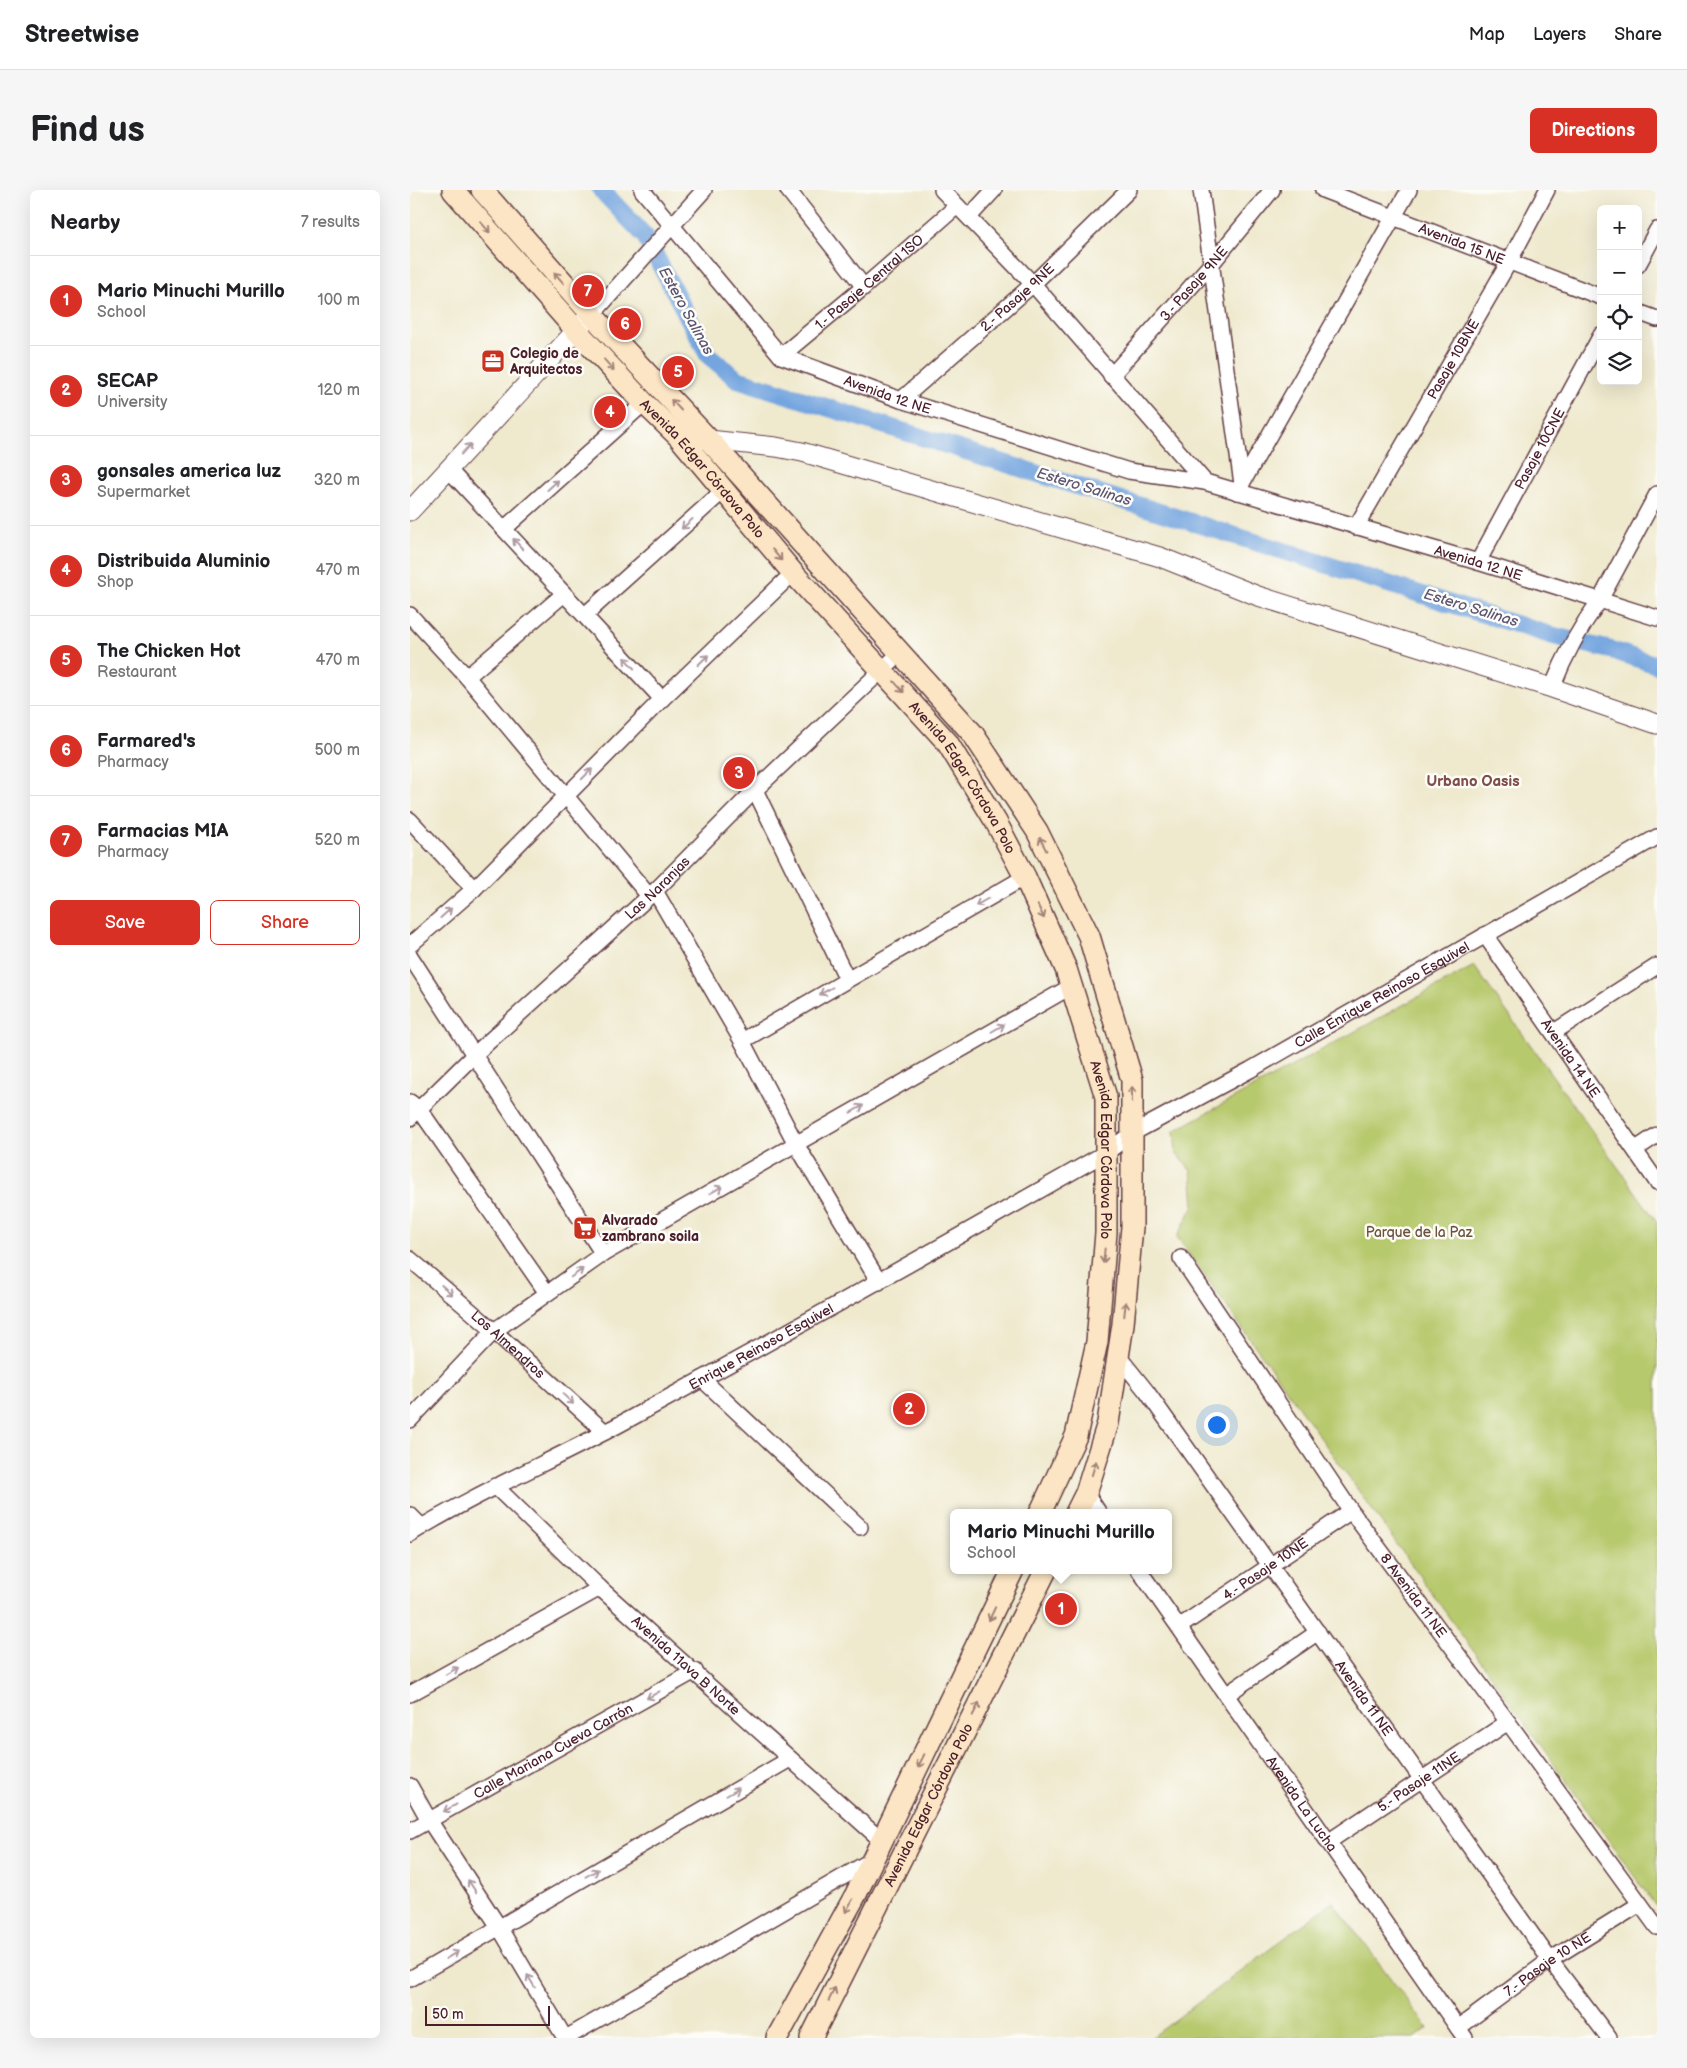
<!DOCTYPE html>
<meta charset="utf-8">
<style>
:root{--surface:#fff;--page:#f6f6f6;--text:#202124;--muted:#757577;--line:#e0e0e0;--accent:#d93025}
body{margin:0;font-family:"Balsamiq Sans",sans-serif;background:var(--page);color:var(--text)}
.controls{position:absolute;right:15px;top:15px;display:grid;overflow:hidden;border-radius:8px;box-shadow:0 5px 20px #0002}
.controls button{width:45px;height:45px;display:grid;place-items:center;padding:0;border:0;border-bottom:1px solid var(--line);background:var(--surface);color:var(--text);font:25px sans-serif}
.scale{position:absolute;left:15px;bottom:12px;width:125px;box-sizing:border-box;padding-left:5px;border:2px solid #4a1f2b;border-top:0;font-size:14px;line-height:18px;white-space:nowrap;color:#4a1f2b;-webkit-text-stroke:4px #fdfcf7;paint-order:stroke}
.you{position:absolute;left:806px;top:1234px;width:18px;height:18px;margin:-12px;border:4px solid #fff;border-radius:50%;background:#1a73e8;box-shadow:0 0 0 8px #1a73e833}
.badge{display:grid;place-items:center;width:32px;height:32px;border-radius:50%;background:var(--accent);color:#fff;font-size:16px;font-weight:700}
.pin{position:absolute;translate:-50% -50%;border:2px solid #fff;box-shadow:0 1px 5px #0006}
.popup{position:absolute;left:540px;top:1319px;width:222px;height:65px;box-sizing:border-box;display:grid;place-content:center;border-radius:8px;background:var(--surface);filter:drop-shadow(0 1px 4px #0005);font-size:16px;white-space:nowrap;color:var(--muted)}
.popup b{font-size:19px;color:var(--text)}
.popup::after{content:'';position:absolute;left:50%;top:100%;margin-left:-10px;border:10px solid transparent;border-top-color:var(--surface)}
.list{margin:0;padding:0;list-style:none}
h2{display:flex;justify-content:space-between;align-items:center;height:65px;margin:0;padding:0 20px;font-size:21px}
h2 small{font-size:16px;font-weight:400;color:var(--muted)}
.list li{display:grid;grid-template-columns:32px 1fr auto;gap:15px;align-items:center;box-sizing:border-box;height:90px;padding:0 20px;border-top:1px solid var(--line)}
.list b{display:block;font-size:19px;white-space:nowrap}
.list p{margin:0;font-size:16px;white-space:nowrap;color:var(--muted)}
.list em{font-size:16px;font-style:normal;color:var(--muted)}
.actions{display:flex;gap:10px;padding:15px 20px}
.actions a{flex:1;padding:11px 0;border:1px solid var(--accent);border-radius:8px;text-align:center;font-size:18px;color:var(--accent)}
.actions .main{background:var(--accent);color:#fff}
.icon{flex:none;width:28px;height:28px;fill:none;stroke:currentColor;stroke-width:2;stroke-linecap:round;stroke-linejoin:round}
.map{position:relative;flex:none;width:1247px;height:1848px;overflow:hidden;border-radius:8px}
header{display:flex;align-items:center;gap:30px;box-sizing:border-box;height:70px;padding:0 25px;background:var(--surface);border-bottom:1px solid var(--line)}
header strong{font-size:24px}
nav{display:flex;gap:28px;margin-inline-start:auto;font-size:18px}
.intro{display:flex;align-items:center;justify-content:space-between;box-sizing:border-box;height:120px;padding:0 30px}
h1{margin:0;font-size:35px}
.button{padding:12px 22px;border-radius:8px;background:var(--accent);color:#fff;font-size:18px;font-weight:700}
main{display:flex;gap:30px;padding:0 30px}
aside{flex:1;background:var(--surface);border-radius:8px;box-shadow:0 5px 20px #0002}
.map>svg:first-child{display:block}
.green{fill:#b7c96d;stroke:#80744c}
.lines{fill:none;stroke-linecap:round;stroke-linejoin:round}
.canal{stroke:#74a5df;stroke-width:18}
.minor-casing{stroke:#633d43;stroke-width:18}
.tertiary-casing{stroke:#633d43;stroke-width:21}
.secondary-casing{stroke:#633d43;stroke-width:24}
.minor{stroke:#fff;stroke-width:15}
.tertiary{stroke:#fff;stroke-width:19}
.secondary{stroke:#fce5c4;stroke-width:21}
.oneway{stroke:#a38278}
.oneway2{stroke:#ae9aa0}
.labels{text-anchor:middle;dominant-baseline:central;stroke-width:5;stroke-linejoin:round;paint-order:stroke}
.street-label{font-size:14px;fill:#4a1f2b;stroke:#fdfcf7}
.poi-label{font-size:14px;font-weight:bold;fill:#4a1f2b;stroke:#fdfcf7;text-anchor:start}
.park-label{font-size:14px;fill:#6b523f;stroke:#fdfcf7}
.water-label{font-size:15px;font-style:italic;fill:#5b5573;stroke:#fdfcf7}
.neighbourhood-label{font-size:15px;font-weight:bold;fill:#804e4a;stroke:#fdfcf7}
</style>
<header>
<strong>Streetwise</strong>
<nav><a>Map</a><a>Layers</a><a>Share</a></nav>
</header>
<div class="intro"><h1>Find us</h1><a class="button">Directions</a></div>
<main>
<aside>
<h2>Nearby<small>7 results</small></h2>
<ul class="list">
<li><span class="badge">1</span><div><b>Mario Minuchi Murillo</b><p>School</p></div><em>100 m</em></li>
<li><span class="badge">2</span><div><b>SECAP</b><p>University</p></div><em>120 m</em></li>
<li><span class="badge">3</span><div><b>gonsales america luz</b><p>Supermarket</p></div><em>320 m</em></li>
<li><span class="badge">4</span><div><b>Distribuida Aluminio</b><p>Shop</p></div><em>470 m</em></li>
<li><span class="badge">5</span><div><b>The Chicken Hot</b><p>Restaurant</p></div><em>470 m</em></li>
<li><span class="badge">6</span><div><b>Farmared's</b><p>Pharmacy</p></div><em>500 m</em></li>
<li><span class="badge">7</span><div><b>Farmacias MIA</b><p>Pharmacy</p></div><em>520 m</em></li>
</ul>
<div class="actions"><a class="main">Save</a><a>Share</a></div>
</aside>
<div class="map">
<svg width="1247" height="1848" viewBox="0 0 1247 1848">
<rect width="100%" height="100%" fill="#fdfcf7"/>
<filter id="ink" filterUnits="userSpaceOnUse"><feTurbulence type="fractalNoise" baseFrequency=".02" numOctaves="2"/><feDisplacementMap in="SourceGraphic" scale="10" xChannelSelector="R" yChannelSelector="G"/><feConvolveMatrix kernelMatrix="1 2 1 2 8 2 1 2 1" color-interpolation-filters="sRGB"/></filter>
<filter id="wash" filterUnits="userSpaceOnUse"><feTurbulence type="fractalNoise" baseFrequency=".0096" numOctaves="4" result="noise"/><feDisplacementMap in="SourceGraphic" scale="20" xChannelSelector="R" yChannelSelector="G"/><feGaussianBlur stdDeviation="1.12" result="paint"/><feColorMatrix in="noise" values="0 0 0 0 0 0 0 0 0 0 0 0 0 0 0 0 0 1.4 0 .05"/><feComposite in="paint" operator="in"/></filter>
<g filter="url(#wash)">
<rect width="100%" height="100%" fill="#efe9ce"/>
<g class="green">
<polygon points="1064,776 1247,1032 1247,1718 767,1047 784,1015 781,981 766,963 764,941"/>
<polygon points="923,1712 1018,1838 1005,1848 741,1848"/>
</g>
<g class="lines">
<polyline class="canal" points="191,0 235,46 298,165 327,189 1140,445 1201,460 1247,475"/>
</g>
</g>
<g filter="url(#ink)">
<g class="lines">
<g class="minor-casing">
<g id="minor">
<path id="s1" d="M232,0l139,166 120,44 228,71 76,11 273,80 179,56"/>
<polyline points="378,0 454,97"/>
<polyline points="532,0 623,94 795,292"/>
<polyline points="791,0 832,294"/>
<path id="s2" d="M913,0l278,107"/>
<polyline points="559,27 584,0"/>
<polyline points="1228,75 1247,40"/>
<polyline points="1228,122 1247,129"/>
<polyline points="182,125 294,0"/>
<path id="s3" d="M371,166l83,-69 93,-81"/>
<path id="s4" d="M701,186l102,-114 59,-72"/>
<path id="s5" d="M491,210l132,-116 96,-94"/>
<polyline points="38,279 252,509"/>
<polyline points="827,302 999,0"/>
<path id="s6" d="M946,337l153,-265 38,-72"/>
<polyline points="94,339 234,213"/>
<path id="s7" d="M1068,372l123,-227"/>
<polyline points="0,425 57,487 239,706"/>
<polyline points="175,425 313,301"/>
<polyline points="57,487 154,404"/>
<path d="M1142,498c12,-31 28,-61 48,-88l57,-106"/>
<polyline points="345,600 437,789"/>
<polyline points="0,630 64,699"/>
<polyline points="245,701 332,851 386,954 469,1092"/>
<path id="s8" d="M1075,745l172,247"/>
<polyline points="0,755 64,699 252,509 383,383"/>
<polyline points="0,766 193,1064"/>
<polyline points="1144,842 1247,776"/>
<polyline points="332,851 615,687"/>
<polyline points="0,912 10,920 137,1103"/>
<path id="s9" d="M0,928l64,-63 181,-164 100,-101 145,-137"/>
<polyline points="1226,959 1247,945"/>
<path id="s10" d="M771,1068l170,253 157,211 149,205"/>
<path id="s11" d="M0,1069l84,72 111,101"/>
<path id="s12" d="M709,1167l28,35 403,568 59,78"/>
<polyline points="292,1189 450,1337"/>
<polyline points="0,1230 84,1141 193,1064 662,796"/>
<path id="s13" d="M85,1296l105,102 282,253"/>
<polyline points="676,1303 689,1323"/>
<polyline points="0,1325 12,1337"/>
<path id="s14" d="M0,1344c68,-42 142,-73 212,-111 163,-89 324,-179 485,-271l24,-18 119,-64 407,-233"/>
<path id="s15" d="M729,1380l326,468"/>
<path id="s16" d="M769,1437l172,-116"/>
<polyline points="0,1504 190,1398"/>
<polyline points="816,1505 908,1442"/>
<polyline points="0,1596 19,1630 89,1737 155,1848"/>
<path id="s17" d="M0,1641l285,-160"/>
<path id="s18" d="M918,1652l180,-120"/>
<polyline points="0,1789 380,1569"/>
<path id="s19" d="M1048,1838l92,-68 90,-56"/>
<polyline points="156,1848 462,1670"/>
</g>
</g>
<g class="tertiary-casing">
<g id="tertiary">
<polyline points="289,249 366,257 392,262 750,367 848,406 1142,498 1247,534"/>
<polyline points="0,321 175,131"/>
</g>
</g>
<g class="secondary-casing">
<g id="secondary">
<path id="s20" d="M43,0l123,140 68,73 35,34 114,136 154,169 49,80 29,55 41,92 40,128v136l-9,109 -21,94 -36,77"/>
<polyline points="72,0 182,125 299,250 563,544 627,641 679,746 722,890 722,1037 713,1134 698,1233 676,1303 666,1323"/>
<polyline points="367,1848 446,1704 603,1380"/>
<path id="s21" d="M401,1848l235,-468"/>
</g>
</g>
<use href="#minor" class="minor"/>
<use href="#tertiary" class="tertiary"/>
<use href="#secondary" class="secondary"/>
</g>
<defs><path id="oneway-shaft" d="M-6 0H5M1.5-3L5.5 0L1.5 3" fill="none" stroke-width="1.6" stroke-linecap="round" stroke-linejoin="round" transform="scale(1.25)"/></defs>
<g class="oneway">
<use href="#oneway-shaft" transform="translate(75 37) rotate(49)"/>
<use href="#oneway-shaft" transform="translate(149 88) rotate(-131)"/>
<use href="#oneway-shaft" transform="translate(199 175) rotate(48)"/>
<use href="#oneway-shaft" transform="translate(266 215) rotate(-133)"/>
<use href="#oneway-shaft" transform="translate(367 365) rotate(50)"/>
<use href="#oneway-shaft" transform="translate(489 497) rotate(48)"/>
<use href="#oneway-shaft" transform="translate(633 654) rotate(-117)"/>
<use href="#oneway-shaft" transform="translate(631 722) rotate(65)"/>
<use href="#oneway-shaft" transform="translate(722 904) rotate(-89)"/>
<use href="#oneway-shaft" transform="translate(694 1066) rotate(95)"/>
<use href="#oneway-shaft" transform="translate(715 1119) rotate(-84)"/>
<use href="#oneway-shaft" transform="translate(684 1278) rotate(-73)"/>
<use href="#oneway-shaft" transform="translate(582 1424) rotate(115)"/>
<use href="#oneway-shaft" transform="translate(566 1519) rotate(-63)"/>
<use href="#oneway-shaft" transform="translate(511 1571) rotate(116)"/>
<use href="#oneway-shaft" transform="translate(439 1716) rotate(119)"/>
<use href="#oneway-shaft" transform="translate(422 1804) rotate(-64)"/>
</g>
<g class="oneway2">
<use href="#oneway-shaft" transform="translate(56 259) rotate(-47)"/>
<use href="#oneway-shaft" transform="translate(143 295) rotate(-42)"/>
<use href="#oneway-shaft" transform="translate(277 334) rotate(138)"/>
<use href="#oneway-shaft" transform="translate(108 354) rotate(-133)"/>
<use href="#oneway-shaft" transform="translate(293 470) rotate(-44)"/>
<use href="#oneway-shaft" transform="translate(219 473) rotate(-133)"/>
<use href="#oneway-shaft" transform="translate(177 584) rotate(-45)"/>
<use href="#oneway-shaft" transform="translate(572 712) rotate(150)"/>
<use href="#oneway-shaft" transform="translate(36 723) rotate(-42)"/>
<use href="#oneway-shaft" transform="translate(416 801) rotate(150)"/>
<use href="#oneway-shaft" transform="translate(588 838) rotate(-30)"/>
<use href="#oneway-shaft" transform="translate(447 919) rotate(-30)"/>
<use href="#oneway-shaft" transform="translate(306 1000) rotate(-30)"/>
<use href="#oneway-shaft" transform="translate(167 1083) rotate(-35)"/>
<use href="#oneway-shaft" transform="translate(37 1100) rotate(41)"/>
<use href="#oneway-shaft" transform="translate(158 1209) rotate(43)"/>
<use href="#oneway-shaft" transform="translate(42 1481) rotate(-29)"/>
<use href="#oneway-shaft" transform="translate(243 1505) rotate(151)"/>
<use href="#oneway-shaft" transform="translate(323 1602) rotate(-30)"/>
<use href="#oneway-shaft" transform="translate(40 1618) rotate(151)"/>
<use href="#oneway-shaft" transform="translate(182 1683) rotate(-30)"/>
<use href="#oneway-shaft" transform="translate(62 1696) rotate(-123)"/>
<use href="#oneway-shaft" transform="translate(42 1765) rotate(-31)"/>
<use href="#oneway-shaft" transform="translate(121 1791) rotate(-121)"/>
</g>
</g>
<defs>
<g id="office-square" transform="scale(1.25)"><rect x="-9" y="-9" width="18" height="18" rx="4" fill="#c8321e" stroke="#fdfcf7"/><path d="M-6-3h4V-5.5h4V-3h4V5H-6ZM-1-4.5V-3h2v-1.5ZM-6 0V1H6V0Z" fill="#fff"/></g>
<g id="supermarket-square" transform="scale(1.25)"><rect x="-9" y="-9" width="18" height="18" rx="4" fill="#c8321e" stroke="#fdfcf7"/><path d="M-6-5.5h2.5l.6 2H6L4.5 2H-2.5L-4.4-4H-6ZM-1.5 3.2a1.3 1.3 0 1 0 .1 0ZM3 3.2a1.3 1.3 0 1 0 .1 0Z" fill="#fff"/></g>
</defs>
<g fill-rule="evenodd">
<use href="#office-square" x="83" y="171"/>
<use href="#supermarket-square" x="175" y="1038"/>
</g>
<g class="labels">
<g class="street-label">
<text stroke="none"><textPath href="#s2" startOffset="149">Avenida 15 NE</textPath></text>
<text stroke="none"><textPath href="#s3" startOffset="115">1.- Pasaje Central 1SO</textPath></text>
<text stroke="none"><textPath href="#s4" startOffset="124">3.- Pasaje 9NE</textPath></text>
<text stroke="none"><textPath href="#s5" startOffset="155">2.- Pasaje 9NE</textPath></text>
<text stroke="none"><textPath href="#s6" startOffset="194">Pasaje 10BNE</textPath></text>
<text stroke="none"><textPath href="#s1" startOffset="330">Avenida 12 NE</textPath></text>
<text stroke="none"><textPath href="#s7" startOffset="129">Pasaje 10CNE</textPath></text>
<text stroke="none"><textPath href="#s20" startOffset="374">Avenida Edgar Córdova Polo</textPath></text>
<text stroke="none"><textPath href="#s1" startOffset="945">Avenida 12 NE</textPath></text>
<text stroke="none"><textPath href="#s20" startOffset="779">Avenida Edgar Córdova Polo</textPath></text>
<text stroke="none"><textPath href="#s9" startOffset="338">Las Naranjas</textPath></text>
<text stroke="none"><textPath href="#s14" startOffset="1112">Calle Enrique Reinoso Esquivel</textPath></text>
<text stroke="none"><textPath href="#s8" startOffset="150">Avenida 14 NE</textPath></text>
<text stroke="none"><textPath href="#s20" startOffset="1184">Avenida Edgar Córdova Polo</textPath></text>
<text stroke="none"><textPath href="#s11" startOffset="130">Los Almendros</textPath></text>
<text stroke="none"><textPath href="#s14" startOffset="398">Enrique Reinoso Esquivel</textPath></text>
<text stroke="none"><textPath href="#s16" startOffset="104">4.- Pasaje 10NE</textPath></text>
<text stroke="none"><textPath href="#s10" startOffset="410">8 Avenida 11 NE</textPath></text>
<text stroke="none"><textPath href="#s13" startOffset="262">Avenida 11ava B Norte</textPath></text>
<text stroke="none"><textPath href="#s12" startOffset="420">Avenida 11 NE</textPath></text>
<text stroke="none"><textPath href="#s17" startOffset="164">Calle Mariana Cueva Carrón</textPath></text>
<text stroke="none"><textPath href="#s18" startOffset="109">5.- Pasaje 11NE</textPath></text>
<text stroke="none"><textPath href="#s21" startOffset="261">Avenida Edgar Córdova Polo</textPath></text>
<text stroke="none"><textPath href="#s15" startOffset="285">Avenida La Lucha</textPath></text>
<text stroke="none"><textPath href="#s19" startOffset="110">7.- Pasaje 10 NE</textPath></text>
</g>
<g class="poi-label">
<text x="100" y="163">Colegio de<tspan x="100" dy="16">Arquitectos</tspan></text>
<text x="192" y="1030">Alvarado<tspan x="192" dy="16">zambrano soila</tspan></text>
</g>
<g class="park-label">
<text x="1009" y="1042">Parque de la Paz</text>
</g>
<g class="water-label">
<text transform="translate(276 121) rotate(61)">Estero Salinas</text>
<text transform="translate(674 297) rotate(17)">Estero Salinas</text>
<text transform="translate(1061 418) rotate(17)">Estero Salinas</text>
</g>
<g class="neighbourhood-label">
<text x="1063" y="591">Urbano Oasis</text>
</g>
</g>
</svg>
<div class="controls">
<button>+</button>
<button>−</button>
<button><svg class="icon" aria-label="locate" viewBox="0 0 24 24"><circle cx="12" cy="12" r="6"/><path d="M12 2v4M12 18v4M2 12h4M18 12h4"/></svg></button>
<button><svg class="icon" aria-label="layers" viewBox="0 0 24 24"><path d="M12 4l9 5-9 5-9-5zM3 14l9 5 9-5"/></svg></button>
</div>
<div class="scale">50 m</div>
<div class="you"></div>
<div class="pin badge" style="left:651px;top:1419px">1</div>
<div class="popup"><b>Mario Minuchi Murillo</b>School</div>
<div class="pin badge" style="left:499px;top:1219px">2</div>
<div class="pin badge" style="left:329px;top:583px">3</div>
<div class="pin badge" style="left:200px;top:222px">4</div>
<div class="pin badge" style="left:268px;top:182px">5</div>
<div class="pin badge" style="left:215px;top:134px">6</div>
<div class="pin badge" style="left:178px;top:101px">7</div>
</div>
</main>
